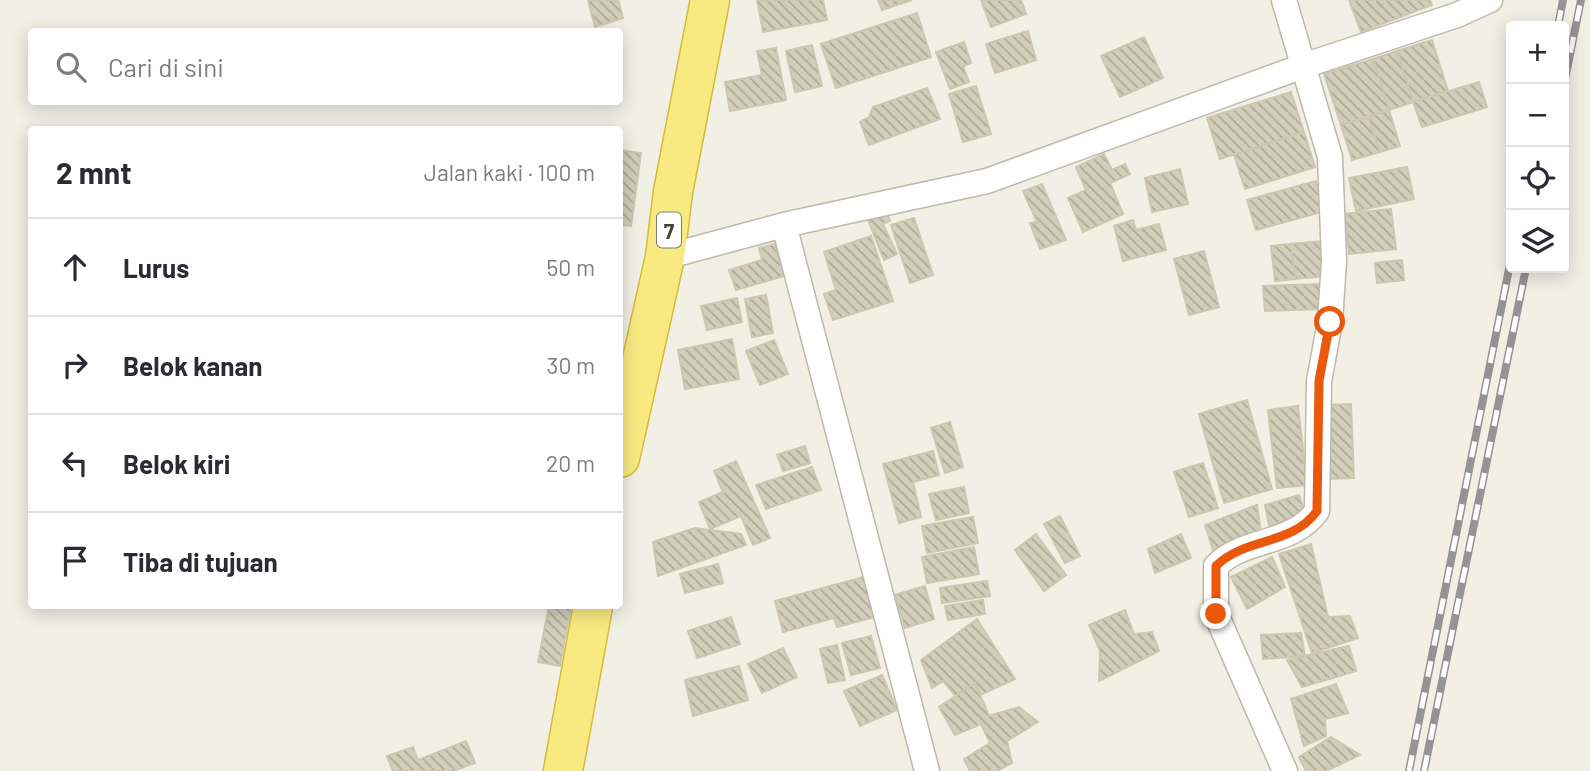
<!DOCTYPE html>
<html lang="id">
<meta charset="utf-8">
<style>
:root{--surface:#fff;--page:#f2f2f3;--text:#2b2b33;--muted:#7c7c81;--line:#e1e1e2}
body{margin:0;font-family:Barlow,sans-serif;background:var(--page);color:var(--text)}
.controls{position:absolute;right:21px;top:21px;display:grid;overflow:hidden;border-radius:7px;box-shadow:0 4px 18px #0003}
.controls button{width:63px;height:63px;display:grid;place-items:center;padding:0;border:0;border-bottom:2px solid var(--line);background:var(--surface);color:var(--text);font:35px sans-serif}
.stop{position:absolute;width:21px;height:21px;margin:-16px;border:5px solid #ea580c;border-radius:50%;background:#fff}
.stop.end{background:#ea580c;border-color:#fff;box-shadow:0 2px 7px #0008}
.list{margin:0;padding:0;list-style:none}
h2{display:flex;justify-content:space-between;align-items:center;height:91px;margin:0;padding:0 28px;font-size:30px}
h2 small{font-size:23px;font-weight:400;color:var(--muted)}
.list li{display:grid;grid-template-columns:46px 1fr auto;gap:21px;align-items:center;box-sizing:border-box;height:98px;padding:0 28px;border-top:2px solid var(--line)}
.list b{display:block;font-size:26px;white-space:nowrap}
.list em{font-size:23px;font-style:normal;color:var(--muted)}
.icon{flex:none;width:38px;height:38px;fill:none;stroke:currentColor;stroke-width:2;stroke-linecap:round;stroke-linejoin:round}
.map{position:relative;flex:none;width:1590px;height:771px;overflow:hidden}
.search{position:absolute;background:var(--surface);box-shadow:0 4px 18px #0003;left:28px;top:28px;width:595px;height:77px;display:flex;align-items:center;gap:18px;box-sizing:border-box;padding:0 24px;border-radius:7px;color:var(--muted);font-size:26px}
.panel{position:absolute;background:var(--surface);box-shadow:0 4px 18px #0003;left:28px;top:126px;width:595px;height:483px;border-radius:7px}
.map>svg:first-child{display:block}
.building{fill:url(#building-back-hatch);stroke:#cdc7af;stroke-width:2}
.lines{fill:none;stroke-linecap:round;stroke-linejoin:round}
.minor-casing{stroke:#bcbaa8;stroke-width:27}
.trunk-casing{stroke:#d5bb3c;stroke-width:41}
.minor{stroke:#fff;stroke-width:24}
.trunk{stroke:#f8ea81;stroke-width:38}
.rail-casing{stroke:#949494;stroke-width:8}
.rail{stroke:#fff;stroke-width:5;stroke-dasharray:16;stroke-linecap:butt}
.route{stroke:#ea580c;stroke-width:9}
.labels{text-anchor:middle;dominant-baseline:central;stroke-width:5;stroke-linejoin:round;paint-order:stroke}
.shield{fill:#fff;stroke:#7c7a72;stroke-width:2}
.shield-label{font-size:21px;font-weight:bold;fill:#444135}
</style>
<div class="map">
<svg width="1590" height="771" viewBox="0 0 1590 771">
<defs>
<pattern id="building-back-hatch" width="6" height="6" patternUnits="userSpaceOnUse" patternTransform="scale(1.75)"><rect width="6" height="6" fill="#d3cebb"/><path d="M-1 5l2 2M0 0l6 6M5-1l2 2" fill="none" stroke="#ada999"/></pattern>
</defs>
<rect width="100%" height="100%" fill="#f2f0e5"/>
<g class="building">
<polygon points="588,0 618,0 623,18 595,27"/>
<polygon points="757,0 823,0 827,20 763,32"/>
<polygon points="878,0 912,0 882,10"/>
<polygon points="981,0 1021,0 1026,14 991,27"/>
<polygon points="1349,0 1430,0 1432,5 1361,32"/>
<polygon points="917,13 931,57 836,88 821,44"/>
<polygon points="1028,31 1036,60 995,73 986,44"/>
<polygon points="1144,37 1163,78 1120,97 1101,56"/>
<polygon points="1432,40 1448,91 1413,102 1397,51"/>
<polygon points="964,42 971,63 963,66 969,82 950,89 936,52"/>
<polygon points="812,45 822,86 795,92 786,51"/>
<polygon points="776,48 786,100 730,111 725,82 762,75 757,51"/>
<polygon points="1397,51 1413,102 1389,110 1373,59"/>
<polygon points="1373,59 1389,110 1341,125 1324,74"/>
<polygon points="1479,82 1487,107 1422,127 1413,102"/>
<polygon points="976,86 991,134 963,142 949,94"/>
<polygon points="927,88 940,119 869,145 860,122 869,117 873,107"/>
<polygon points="1291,92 1304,132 1220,159 1207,118"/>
<polygon points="1389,110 1400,146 1380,152 1368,117"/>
<polygon points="1368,117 1380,152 1352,160 1341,125"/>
<polygon points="1304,132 1315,167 1245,189 1234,155"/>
<polygon points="620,150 641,153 631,226 620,225"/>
<polygon points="1104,154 1112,170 1125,164 1130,174 1110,183 1123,214 1083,232 1068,198 1086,190 1076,167"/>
<polygon points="1407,167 1414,199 1356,211 1349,178"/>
<polygon points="1180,169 1188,204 1152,212 1145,178"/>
<polygon points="1316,181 1325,211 1256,230 1247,200"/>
<polygon points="1042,184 1066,240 1040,249 1030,223 1037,222 1023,191"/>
<polygon points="1391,209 1396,249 1349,254 1344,214"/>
<polygon points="887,213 890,221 883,224 897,254 884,260 868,220"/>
<polygon points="914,218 933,275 910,283 891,225"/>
<polygon points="1133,220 1136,230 1159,224 1166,250 1123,261 1114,226"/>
<polygon points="871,236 893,301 833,320 824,294 836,290 824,252"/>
<polygon points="1323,241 1327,276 1295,279 1291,244"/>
<polygon points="775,244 784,276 736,290 729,270 762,260 759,248"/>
<polygon points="1291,244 1295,279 1275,281 1271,246"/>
<polygon points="1204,251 1219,307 1189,315 1174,259"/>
<polygon points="1402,260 1404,280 1377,283 1375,263"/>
<polygon points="1323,284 1324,309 1265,311 1263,286"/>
<polygon points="766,295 773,333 752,337 745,299"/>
<polygon points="737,298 742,322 707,330 701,306"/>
<polygon points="732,339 739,379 685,389 678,350"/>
<polygon points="774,340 788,374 760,385 746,351"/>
<polygon points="1247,400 1272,489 1224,503 1199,414"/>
<polygon points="1351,404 1354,478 1330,479 1327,405"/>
<polygon points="1298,406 1307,485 1277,488 1268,410"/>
<polygon points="950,422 963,467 945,473 931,428"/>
<polygon points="805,446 810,463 783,471 777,455"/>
<polygon points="933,451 939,475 913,482 921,517 899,523 883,464"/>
<polygon points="736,461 770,538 753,545 741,516 710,529 699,502 723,492 714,471"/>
<polygon points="1203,463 1218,508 1189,517 1174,472"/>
<polygon points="812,467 821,490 766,509 756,485"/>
<polygon points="964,487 969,513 936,520 929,494"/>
<polygon points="1299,495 1307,517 1269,525 1265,505"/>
<polygon points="1257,505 1261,532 1213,550 1205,525"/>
<polygon points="1060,516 1080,556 1065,563 1044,524"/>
<polygon points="973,517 978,543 927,553 922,526"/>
<polygon points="695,528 741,534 746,545 658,576 653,542"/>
<polygon points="1036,534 1066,575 1044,591 1015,550"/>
<polygon points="1181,534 1191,558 1155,573 1148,549"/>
<polygon points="1311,544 1328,617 1350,616 1358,638 1312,653 1279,554"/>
<polygon points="974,547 979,574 927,583 922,557"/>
<polygon points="1272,557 1285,587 1247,609 1231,577"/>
<polygon points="718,564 723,583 685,593 680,574"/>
<polygon points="864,577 875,617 837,627 834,618 783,632 775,601"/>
<polygon points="987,581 990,596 942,603 940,588"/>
<polygon points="925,586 934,619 905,628 895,595"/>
<polygon points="983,600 985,614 948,620 945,606"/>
<polygon points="549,606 571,606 560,666 538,662"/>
<polygon points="1125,610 1134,634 1152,632 1159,651 1099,681 1100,651 1089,625"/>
<polygon points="731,617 740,644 697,658 688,631"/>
<polygon points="977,619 1015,679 967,701 959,700 943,681 932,688 921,660"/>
<polygon points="1301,633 1305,656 1263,659 1261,635"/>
<polygon points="871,636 880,668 851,675 842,643"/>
<polygon points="837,645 845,680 828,683 820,649"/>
<polygon points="1349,646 1356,671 1302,687 1287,660"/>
<polygon points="783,648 797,677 762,693 748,664"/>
<polygon points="739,666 748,700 693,716 685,680"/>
<polygon points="882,675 897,710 860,726 844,691"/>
<polygon points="975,683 989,716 1019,707 1038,722 1007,741 1012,763 997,771 970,771 964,759 990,743 981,724 955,735 939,707"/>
<polygon points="1336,684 1348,713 1325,719 1326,736 1304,746 1291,699"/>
<polygon points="1331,737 1360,755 1326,771 1306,771 1299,757"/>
<polygon points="466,741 475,763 453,771 393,771 387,756 413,747 418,760"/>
</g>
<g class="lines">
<g class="minor-casing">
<g id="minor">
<path d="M1284,0l46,157 4,104 -4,61 -11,59 -2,130c-25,35 -72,26 -101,55v48l69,157"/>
<polyline points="784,225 927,771"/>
<polyline points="665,257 784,225 987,181 1306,65 1457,15 1490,0"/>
</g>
</g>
<g class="trunk-casing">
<g id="trunk">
<polyline points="620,458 665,257 673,192 710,0"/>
<polyline points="563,771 593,606"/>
</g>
</g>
<use href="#minor" class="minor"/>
<use href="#trunk" class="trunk"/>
<g class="rail-casing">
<g id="rail">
<polyline points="1558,26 1563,0"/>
<polyline points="1564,84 1581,0"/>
<polyline points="1409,771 1511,259"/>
<polyline points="1424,771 1526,268"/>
</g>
</g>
<use href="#rail" class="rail"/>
</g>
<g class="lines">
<path class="route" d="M1216,614v-48c29,-29 76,-20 101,-55l2,-130 11,-59"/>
</g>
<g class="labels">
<rect class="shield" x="657" y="212.5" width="24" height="35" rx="5"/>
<g class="shield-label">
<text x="669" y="230">7</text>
</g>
</g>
</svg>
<div class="controls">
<button>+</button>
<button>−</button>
<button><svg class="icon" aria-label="locate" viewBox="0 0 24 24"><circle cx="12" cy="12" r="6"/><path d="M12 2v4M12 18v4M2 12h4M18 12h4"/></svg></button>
<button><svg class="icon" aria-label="layers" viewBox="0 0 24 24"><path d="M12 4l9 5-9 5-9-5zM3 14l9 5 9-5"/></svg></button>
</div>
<div class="stop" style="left:1330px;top:322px"></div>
<div class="stop end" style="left:1216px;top:614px"></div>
<div class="search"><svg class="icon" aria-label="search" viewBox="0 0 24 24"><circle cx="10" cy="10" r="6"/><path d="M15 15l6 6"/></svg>Cari di sini</div>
<section class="panel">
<h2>2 mnt<small>Jalan kaki · 100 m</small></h2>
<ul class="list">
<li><svg class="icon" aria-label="ahead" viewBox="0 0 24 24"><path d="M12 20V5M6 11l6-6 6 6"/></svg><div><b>Lurus</b></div><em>50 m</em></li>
<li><svg class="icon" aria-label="right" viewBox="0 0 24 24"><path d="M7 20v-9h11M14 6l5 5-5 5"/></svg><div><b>Belok kanan</b></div><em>30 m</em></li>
<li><svg class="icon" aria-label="left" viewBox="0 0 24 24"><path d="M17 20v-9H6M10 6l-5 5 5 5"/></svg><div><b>Belok kiri</b></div><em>20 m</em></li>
<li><svg class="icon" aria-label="arrive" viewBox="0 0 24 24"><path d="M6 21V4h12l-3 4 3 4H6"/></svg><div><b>Tiba di tujuan</b></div></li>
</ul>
</section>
</div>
